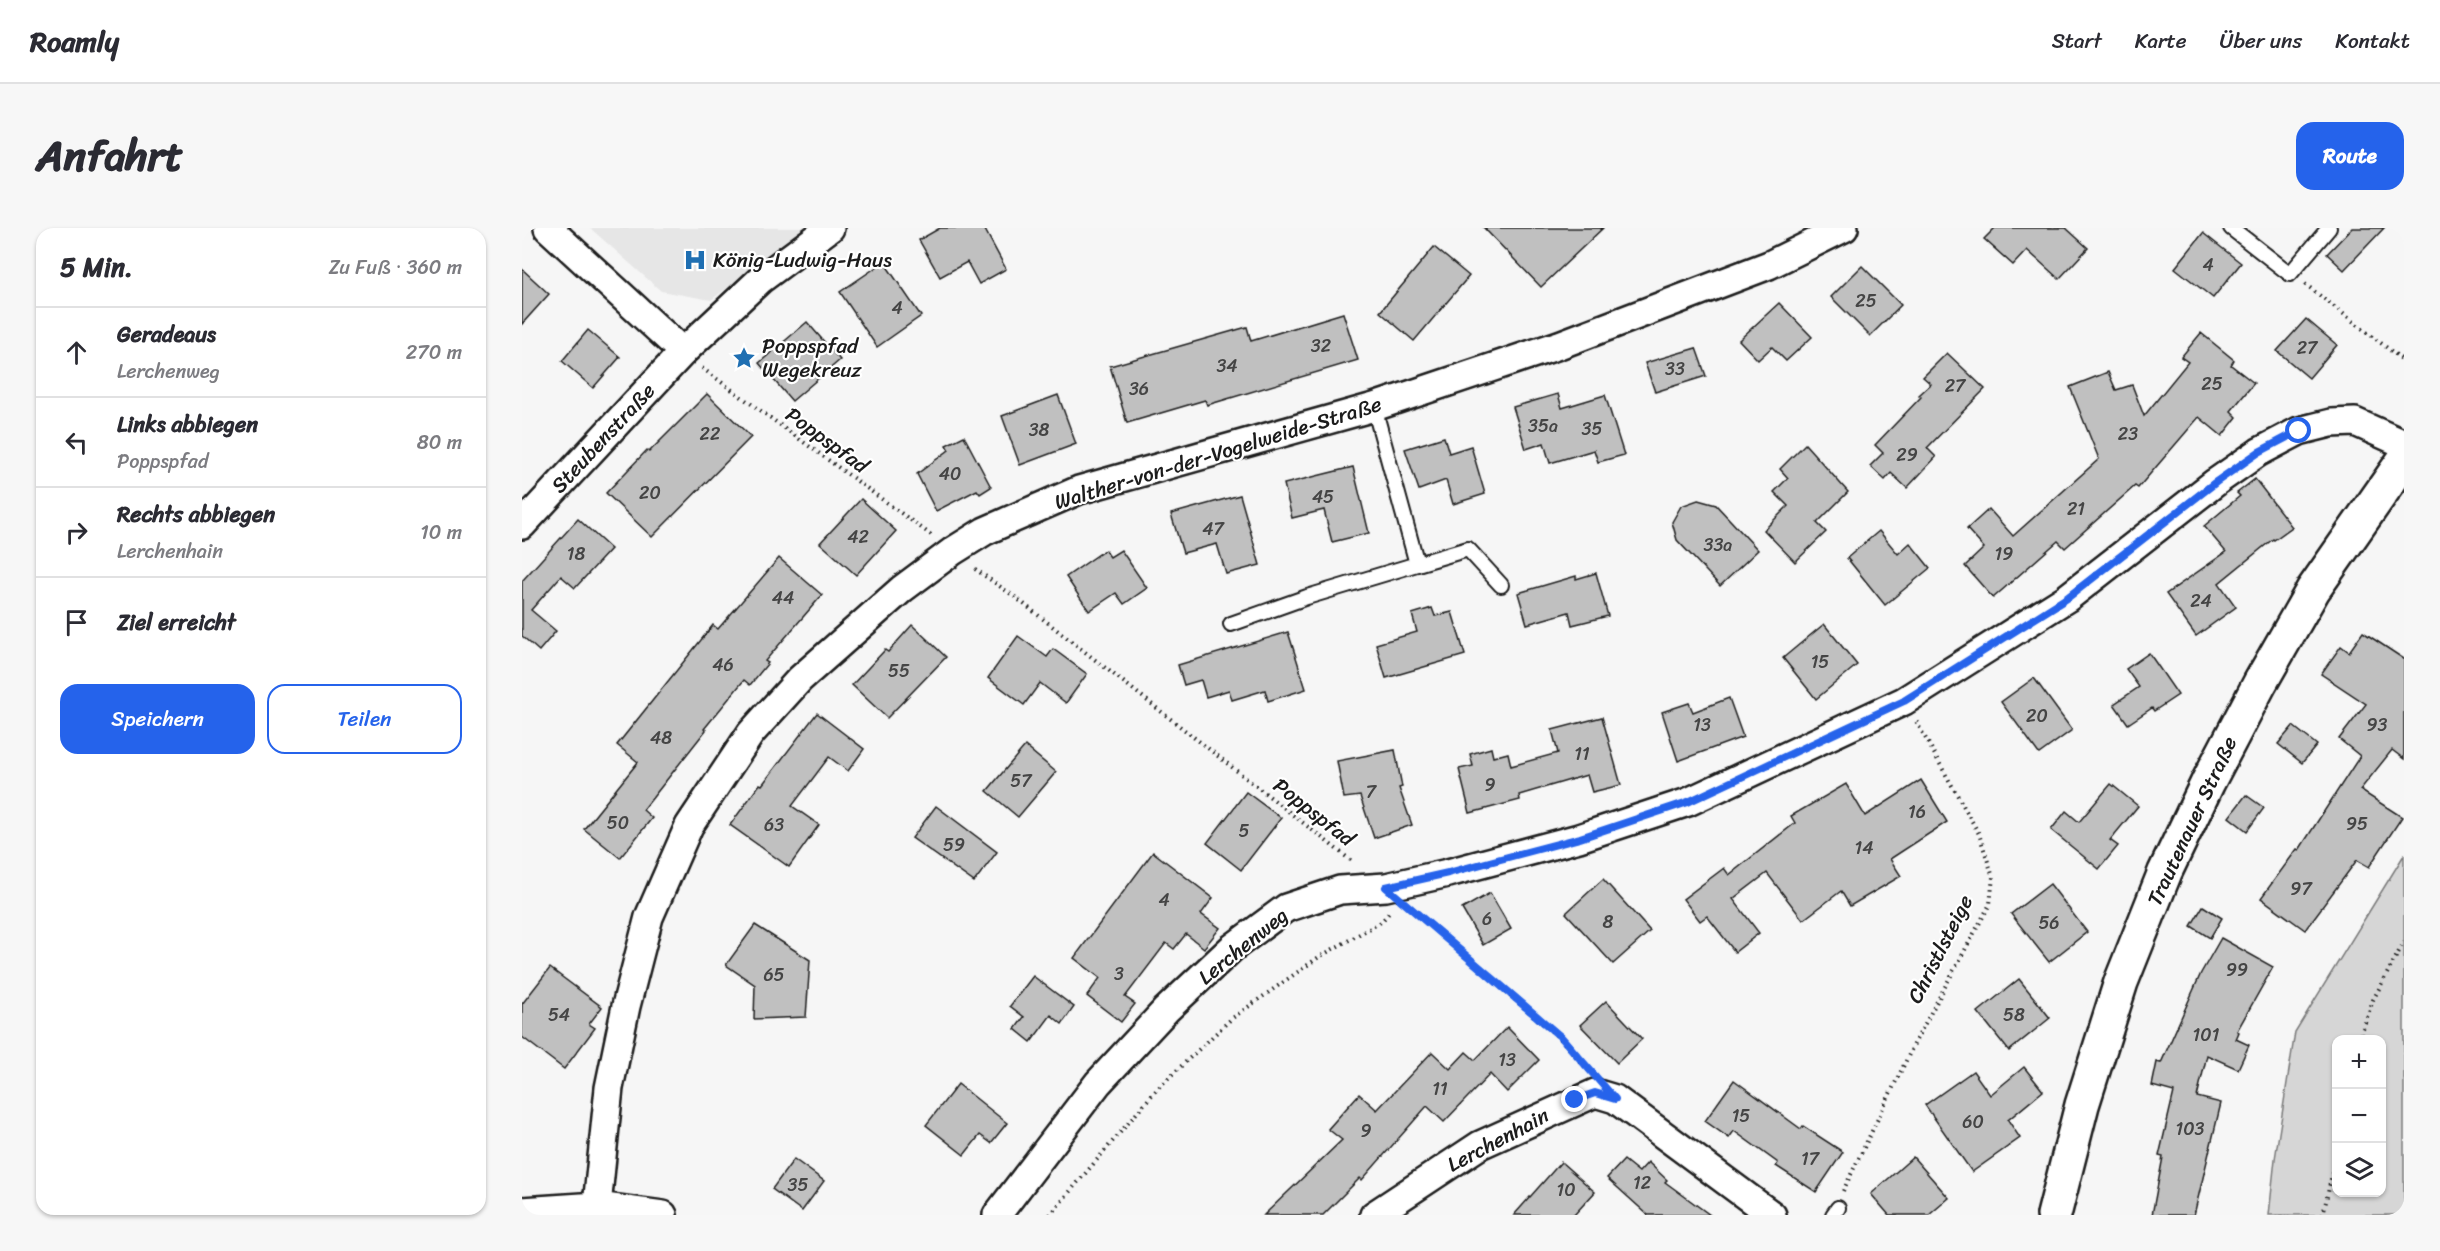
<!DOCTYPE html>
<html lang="de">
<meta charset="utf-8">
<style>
:root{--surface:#fff;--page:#f7f7f7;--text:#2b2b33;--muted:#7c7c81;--line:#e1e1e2;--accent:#2563eb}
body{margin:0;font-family:Sriracha,sans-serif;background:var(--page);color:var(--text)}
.controls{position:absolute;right:18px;bottom:18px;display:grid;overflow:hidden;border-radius:12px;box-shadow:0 2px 4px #0004}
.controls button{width:54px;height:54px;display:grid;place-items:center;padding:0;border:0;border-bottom:2px solid var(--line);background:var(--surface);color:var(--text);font:30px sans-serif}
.stop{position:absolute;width:18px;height:18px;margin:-14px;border:4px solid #2563eb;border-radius:50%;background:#fff}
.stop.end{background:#2563eb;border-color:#fff;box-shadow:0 2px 6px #0008}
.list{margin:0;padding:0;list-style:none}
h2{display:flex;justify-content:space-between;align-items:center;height:78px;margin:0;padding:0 24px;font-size:26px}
h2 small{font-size:20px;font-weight:400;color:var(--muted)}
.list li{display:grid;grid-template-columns:39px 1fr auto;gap:18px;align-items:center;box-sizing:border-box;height:90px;padding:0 24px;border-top:2px solid var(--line)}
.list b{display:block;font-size:22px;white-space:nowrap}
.list p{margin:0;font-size:20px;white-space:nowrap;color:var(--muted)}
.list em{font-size:20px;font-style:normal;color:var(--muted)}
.actions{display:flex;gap:12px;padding:18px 24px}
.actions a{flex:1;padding:14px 0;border:2px solid var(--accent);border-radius:18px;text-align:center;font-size:21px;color:var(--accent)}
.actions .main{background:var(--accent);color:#fff}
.icon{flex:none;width:33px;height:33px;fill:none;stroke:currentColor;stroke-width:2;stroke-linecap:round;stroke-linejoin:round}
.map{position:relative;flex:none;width:1882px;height:987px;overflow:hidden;border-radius:18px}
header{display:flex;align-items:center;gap:36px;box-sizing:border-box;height:84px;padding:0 30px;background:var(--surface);border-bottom:2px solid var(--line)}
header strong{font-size:28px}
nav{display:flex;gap:33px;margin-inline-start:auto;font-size:21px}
.intro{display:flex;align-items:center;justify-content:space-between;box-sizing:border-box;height:144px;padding:0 36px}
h1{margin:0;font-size:42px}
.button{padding:15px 27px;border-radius:18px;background:var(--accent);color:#fff;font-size:21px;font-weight:700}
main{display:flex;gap:36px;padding:0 36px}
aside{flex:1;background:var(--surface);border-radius:18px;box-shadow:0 2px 4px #0004}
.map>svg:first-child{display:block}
.built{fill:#e6e6e6}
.green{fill:#d6d6d6;stroke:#797979;stroke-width:1.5;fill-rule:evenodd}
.building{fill:#c0c0c0;stroke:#1c1c1c;stroke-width:1.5}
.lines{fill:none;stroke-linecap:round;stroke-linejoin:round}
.lane-casing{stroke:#1c1c1c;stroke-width:18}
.street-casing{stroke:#1c1c1c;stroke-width:32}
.secondary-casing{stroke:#1c1c1c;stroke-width:38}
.path{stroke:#1c1c1c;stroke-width:4;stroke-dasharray:1.5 4.5;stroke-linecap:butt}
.lane{stroke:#fff;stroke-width:14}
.street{stroke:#fff;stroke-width:27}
.secondary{stroke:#fff;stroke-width:33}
.route{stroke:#2563eb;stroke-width:8}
.labels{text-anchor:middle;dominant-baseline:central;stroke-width:4.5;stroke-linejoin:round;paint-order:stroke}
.number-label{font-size:18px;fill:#454545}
.poi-label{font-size:21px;fill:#1c1c1c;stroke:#fff;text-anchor:start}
.street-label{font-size:21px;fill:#1c1c1c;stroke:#fff}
</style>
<header>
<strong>Roamly</strong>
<nav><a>Start</a><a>Karte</a><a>Über uns</a><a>Kontakt</a></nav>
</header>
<div class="intro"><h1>Anfahrt</h1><a class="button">Route</a></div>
<main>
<aside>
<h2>5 Min.<small>Zu Fuß · 360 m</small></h2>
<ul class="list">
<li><svg class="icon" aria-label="ahead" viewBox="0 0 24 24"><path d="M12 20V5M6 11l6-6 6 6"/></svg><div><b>Geradeaus</b><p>Lerchenweg</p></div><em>270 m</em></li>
<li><svg class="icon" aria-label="left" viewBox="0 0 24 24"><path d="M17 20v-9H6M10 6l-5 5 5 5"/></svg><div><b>Links abbiegen</b><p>Poppspfad</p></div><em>80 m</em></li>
<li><svg class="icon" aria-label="right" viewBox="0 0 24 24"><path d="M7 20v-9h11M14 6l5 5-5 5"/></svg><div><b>Rechts abbiegen</b><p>Lerchenhain</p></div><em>10 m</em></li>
<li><svg class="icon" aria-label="arrive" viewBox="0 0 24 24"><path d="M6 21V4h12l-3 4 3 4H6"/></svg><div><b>Ziel erreicht</b></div></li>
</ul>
<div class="actions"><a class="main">Speichern</a><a>Teilen</a></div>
</aside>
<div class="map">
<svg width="1882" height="987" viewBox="0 0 1882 987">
<rect width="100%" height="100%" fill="#f6f6f6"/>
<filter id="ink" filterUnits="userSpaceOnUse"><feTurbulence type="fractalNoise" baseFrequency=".0167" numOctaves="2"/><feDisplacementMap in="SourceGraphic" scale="12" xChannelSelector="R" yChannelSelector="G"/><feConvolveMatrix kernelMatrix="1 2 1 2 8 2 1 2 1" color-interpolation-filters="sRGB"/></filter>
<g filter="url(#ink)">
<polygon class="built" points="68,0 284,0 189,72 139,63"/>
<path class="green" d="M1882,627v360h-135l6,-56 20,-127zM1814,812h46v152h-46z"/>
<g class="building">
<polygon points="418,0 462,0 484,41 457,56 445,34 418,49 397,12"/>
<polygon points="962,0 1081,0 1019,59"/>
<polygon points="1473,0 1544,0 1566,20 1537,51 1505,22 1491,37 1462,11"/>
<polygon points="1830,0 1862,0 1822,42 1805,26"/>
<polygon points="1681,5 1719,35 1691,70 1653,40"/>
<polygon points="912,19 947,48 892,113 858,84"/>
<polygon points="362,34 399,88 355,119 318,64"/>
<polygon points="1340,38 1379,77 1348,108 1309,69"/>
<polygon points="0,41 27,66 0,96"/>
<polygon points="1257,75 1290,109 1264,133 1250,119 1236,132 1217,112"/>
<polygon points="821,85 836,132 685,177 683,172 605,195 588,138 725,99 729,113"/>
<polygon points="1784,91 1815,117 1787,150 1755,123"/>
<polygon points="285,94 318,132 270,173 237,135"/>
<polygon points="66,102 98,129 71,160 40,133"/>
<polygon points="1679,105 1712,132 1709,137 1732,155 1709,183 1715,189 1700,208 1677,189 1616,260 1613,258 1543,320 1536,313 1471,370 1443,338 1462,320 1445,301 1467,281 1491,308 1577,231 1548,159 1586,144 1594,162 1610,157 1622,188 1666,134 1659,129"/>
<polygon points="1174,120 1184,148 1133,164 1123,135"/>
<polygon points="1425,125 1463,161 1405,220 1414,229 1385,260 1369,245 1363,252 1348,238 1361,225 1353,217 1399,169 1397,167 1409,156 1401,149"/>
<polygon points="185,166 229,209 130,309 84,265 125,222 127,224"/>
<polygon points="1036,166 1040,180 1083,167 1102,227 1076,234 1072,222 1028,235 1022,215 1004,221 991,179"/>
<polygon points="536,167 554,216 498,237 480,188"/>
<polygon points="442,208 469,259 458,266 455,262 414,283 395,246 427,222 424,217"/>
<polygon points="922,209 927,225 949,218 963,266 931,276 924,252 897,262 883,221"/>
<polygon points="1283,216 1326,264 1295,295 1304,304 1273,334 1242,302 1266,278 1252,264 1266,250 1258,241"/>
<polygon points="831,239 847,305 810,314 802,282 770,290 762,256"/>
<polygon points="1733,251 1770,299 1752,312 1751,311 1697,355 1714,379 1674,408 1644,366 1704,324 1682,298 1718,268 1715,265"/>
<polygon points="718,267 738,337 704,346 695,316 661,325 649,286"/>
<polygon points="339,271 374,303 334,347 298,315"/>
<polygon points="1176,272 1194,277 1236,322 1198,358 1155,312 1150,294 1159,278"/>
<polygon points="56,291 89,321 53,360 39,348 9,382 34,403 17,423 0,408 0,353"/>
<polygon points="1357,303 1376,326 1388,315 1408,340 1363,377 1325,330"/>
<polygon points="583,322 588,329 599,322 625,360 602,376 594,365 567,383 544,349"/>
<polygon points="257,330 300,367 243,433 246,435 228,457 222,452 182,501 184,502 121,582 130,590 98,630 62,601 116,534 95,517 191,397 196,401"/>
<polygon points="1074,345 1086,388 1050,397 1047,384 1005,396 996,365 1054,348 1054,351"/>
<polygon points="910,380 913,388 930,384 943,427 864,450 854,416 895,404 890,386"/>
<polygon points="1302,396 1335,437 1294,471 1261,430"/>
<polygon points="390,397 424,429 365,490 330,457 363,422 366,424"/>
<polygon points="766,404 784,461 746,473 743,462 710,472 707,462 684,469 679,452 662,457 656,437"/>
<polygon points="1841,404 1882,431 1882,531 1870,522 1838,562 1880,589 1847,639 1835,632 1783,702 1739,670 1775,621 1777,622 1838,528 1817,511 1844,476 1799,446 1819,418 1827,424"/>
<polygon points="496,408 525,429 531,421 565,446 544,475 518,455 502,477 466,450"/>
<polygon points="1627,425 1656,467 1632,483 1630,480 1606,496 1592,476 1617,459 1604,441"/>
<polygon points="1512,450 1550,502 1517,526 1479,474"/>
<polygon points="1207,470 1221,509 1156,533 1140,484 1167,475 1171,484"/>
<polygon points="295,485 342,521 326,543 307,529 270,578 297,597 267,639 208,597 238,556 240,557"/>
<polygon points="1080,489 1099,557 1070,564 1065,547 997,567 998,572 948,585 937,541 951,538 948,526 969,520 971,529 986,525 989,538 1036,525 1030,502"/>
<polygon points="1771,498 1795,517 1780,535 1756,516"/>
<polygon points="503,518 534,544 496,589 465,563"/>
<polygon points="873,522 880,559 877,560 890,597 852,610 838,568 822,570 815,533"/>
<polygon points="1399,552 1425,594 1368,631 1379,648 1328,678 1319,663 1281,692 1245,645 1211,671 1237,705 1213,724 1185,688 1178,693 1161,671 1202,640 1207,647 1273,595 1269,588 1324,556 1343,588"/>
<polygon points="1589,556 1616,578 1588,612 1596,618 1577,641 1529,602 1544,583 1557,594"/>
<polygon points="724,564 759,590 719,642 685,615"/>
<polygon points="1724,567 1742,580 1725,603 1707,589"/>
<polygon points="414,578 475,624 452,654 390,610"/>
<polygon points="631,624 691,670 679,686 698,700 682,720 664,706 652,721 644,715 603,769 613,776 599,794 565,768 578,750 552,730"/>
<polygon points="1081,651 1128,703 1091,736 1044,685"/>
<polygon points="1528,656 1565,704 1527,734 1489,686"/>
<polygon points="968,665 989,701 961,717 940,681"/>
<polygon points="1681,678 1700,690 1688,710 1669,698"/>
<polygon points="233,697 288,732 284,789 232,791 233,757 204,737"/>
<polygon points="1699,710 1751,739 1715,803 1717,804 1714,811 1727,817 1716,841 1685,827 1675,869 1699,875 1672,987 1630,987 1641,929 1637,928 1652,864 1630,858 1635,834 1639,835 1679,745"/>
<polygon points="28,740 80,779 67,796 73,800 42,841 0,809 0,776"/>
<polygon points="511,748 552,779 540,796 529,787 509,814 493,801 502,789 488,778"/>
<polygon points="1497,751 1528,790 1487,823 1456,784"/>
<polygon points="1084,773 1120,811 1095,835 1058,797"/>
<polygon points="985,799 1017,832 985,864 968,846 922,894 905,878 840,952 838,950 801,987 742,987 820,912 806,901 837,866 855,882 910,824 928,841 944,824 953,832"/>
<polygon points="1502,839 1521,863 1486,892 1498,910 1450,944 1403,877 1451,843 1468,867"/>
<polygon points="1212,852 1279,901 1281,898 1321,924 1294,964 1254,938 1256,935 1212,903 1207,910 1183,893"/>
<polygon points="436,856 485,895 469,915 458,907 442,927 404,897"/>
<polygon points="1391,929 1427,970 1407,987 1367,987 1349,966"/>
<polygon points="272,931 302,953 280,983 250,961"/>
<polygon points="1102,932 1117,944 1126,934 1145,952 1143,954 1188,987 1126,987 1085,950"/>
<polygon points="1039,934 1073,964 1052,987 992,987"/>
</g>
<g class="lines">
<g class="lane-casing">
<g id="lane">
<polyline points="1709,0 1768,46 1807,0"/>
<polyline points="895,336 946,321 979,357"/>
<polyline points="709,396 785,369 895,336 852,179"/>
<polyline points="1311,987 1316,980"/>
</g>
</g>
<g class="street-casing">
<g id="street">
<polyline points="26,0 161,124"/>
<polyline points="0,297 161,124 238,52 308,0"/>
<polyline points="75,978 87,860 104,778 127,689 167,598 229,505 278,451 380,361 431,323 463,303 557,262 852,179 1037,117 1247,37 1322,0"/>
<polyline points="0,983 75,978 141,987"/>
<polyline points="475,987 576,855 644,782 710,720 764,680 818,662 864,659 926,645 1057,610 1166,574 1382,473 1545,370 1694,254 1737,224 1777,203 1809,195 1833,194 1882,216"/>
<polyline points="852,987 958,917 1073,865 1093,871 1250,987"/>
</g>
</g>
<g class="secondary-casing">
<polyline id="secondary" points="1532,987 1560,877 1599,754 1643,644 1686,554 1738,455 1791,362 1882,232"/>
</g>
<g class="path">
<polyline points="1783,56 1882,133"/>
<polyline points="180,140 409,307"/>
<polyline points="453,341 493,369 831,634"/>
<polyline points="889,680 1039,811 1067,842"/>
<polyline points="1837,812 1851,772 1882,714"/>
<polyline points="1321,963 1394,812 1468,676 1471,649 1457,606 1394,493"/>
<polyline points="528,987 636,860 709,791 797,729 859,694 867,685"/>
<polyline points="1801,987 1814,928"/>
</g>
<use href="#lane" class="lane"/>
<use href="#street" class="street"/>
<use href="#secondary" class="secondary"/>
</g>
</g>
<g class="lines" filter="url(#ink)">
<polyline class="route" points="1053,872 1073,865 1093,871 1040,810 864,659 926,645 1058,610 1166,574 1382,473 1545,370 1694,254 1737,224 1777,203"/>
</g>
<defs>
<g id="hospital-bare" transform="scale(1.8)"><path d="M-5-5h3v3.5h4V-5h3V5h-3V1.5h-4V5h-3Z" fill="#1f6fb2" stroke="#fff" stroke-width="2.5" paint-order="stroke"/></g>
<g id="sight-bare" transform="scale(1.8)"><path d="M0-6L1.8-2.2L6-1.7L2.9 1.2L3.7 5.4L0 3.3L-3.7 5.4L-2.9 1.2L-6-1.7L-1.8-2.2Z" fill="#1f6fb2" stroke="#fff" stroke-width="2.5" paint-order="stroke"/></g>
</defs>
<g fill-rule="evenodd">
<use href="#hospital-bare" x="173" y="32"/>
<use href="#sight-bare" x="222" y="130"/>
</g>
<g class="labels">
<g class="number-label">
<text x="1686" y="37">4</text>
<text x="1344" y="73">25</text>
<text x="375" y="80">4</text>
<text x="799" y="118">32</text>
<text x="1785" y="120">27</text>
<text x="705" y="138">34</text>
<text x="1153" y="141">33</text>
<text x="1690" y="156">25</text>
<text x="1433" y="158">27</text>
<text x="617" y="161">36</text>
<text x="1021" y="198">35a</text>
<text x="1070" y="201">35</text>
<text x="517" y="202">38</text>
<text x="188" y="206">22</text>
<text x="1606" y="206">23</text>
<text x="1385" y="227">29</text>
<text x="428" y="246">40</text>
<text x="128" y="265">20</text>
<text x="801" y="269">45</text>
<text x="1554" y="281">21</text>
<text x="691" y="301">47</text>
<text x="336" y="309">42</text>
<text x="1196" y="317">33a</text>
<text x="54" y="326">18</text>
<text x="1482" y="326">19</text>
<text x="261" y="370">44</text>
<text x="1679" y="373">24</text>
<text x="1298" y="434">15</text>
<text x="201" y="437">46</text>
<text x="377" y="443">55</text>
<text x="1515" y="488">20</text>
<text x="1180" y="497">13</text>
<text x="1855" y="497">93</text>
<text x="139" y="510">48</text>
<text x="1060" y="526">11</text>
<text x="499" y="553">57</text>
<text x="968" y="557">9</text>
<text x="849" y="564">7</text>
<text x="1395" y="584">16</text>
<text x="96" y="595">50</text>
<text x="1835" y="596">95</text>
<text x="252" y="597">63</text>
<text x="722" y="603">5</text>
<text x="432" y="617">59</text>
<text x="1342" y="620">14</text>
<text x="1779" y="661">97</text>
<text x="642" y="672">4</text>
<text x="965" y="691">6</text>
<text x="1086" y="694">8</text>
<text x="1527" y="695">56</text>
<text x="1715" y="742">99</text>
<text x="597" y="746">3</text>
<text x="252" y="747">65</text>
<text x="37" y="787">54</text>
<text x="1492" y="787">58</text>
<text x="1684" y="807">101</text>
<text x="985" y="832">13</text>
<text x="918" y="861">11</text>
<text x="1219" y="888">15</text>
<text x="1451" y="894">60</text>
<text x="1668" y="901">103</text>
<text x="844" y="903">9</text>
<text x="1288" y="931">17</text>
<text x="1120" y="955">12</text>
<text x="276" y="957">35</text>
<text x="1044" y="962">10</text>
</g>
<g class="poi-label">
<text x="191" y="32">König-Ludwig-Haus</text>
<text x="240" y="118">Poppspfad<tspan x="240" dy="24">Wegekreuz</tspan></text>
</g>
<g class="street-label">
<text transform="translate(81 210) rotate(-47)">Steubenstraße</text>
<text transform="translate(305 212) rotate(36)">Poppspfad</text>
<text transform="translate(696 225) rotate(-17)">Walther-von-der-Vogelweide-Straße</text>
<text transform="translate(792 584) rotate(38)">Poppspfad</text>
<text transform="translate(1670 593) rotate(-65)">Trautenauer Straße</text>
<text transform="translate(721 718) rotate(-39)">Lerchenweg</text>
<text transform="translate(1418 721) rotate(-63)">Christlsteige</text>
<text transform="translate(976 912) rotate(-28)">Lerchenhain</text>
</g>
</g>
</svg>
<div class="controls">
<button>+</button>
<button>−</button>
<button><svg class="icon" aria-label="layers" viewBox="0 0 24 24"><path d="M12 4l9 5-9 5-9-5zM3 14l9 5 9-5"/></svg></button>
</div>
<div class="stop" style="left:1777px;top:203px"></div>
<div class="stop end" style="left:1053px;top:872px"></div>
</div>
</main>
